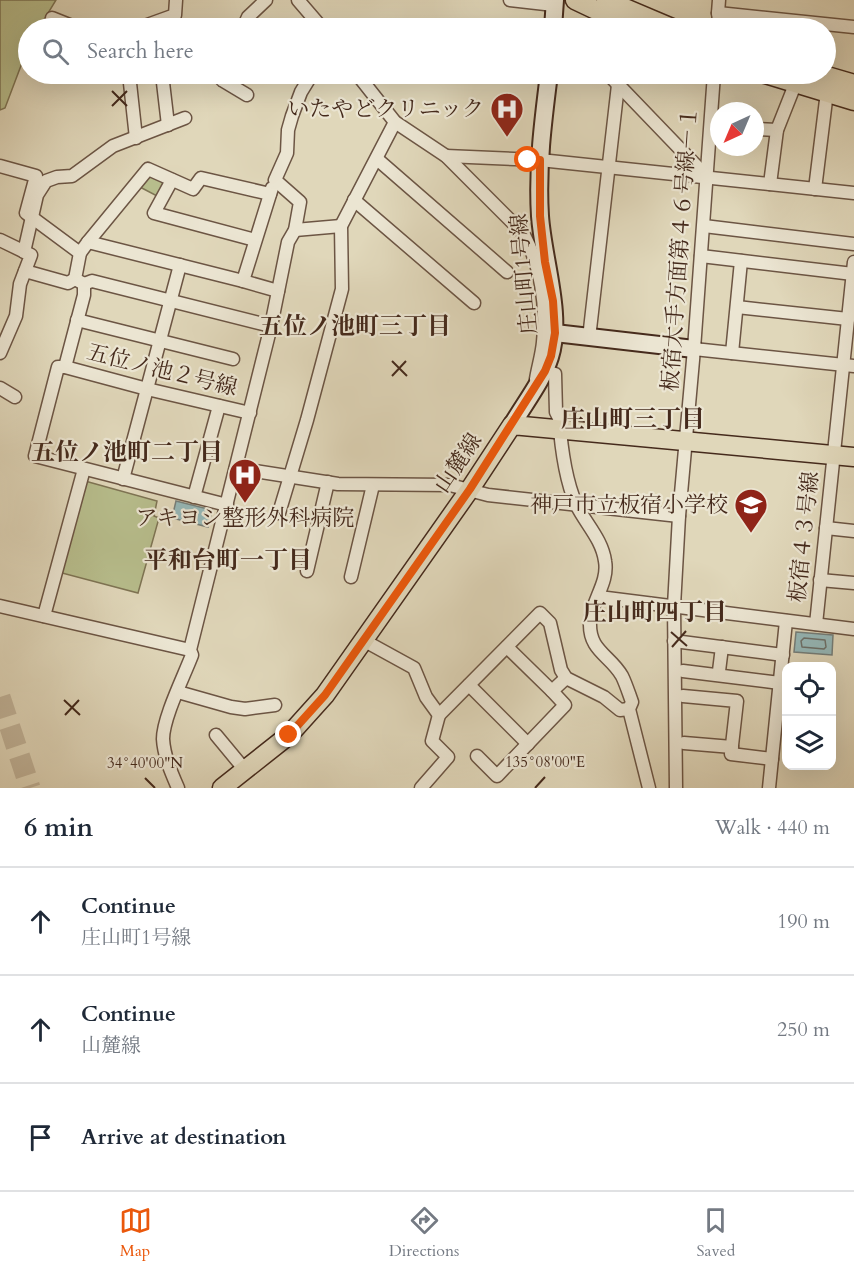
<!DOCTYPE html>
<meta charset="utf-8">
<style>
:root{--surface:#fff;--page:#f6f6f7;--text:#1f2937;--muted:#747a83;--line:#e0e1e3;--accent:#ea580c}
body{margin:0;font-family:Cardo,"Noto Serif JP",serif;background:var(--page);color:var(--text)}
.controls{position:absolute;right:18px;bottom:18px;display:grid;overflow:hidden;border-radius:12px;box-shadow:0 6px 24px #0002}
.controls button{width:54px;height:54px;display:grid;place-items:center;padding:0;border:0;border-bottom:2px solid var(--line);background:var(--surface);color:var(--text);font:30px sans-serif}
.compass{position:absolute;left:710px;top:102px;width:54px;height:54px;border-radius:50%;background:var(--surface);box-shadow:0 6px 24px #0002;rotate:224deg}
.stop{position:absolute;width:18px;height:18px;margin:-14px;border:4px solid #ea580c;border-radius:50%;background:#fff}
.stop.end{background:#ea580c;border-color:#fff;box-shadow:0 2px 6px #0008}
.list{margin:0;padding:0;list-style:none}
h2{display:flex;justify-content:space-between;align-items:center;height:78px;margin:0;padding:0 24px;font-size:26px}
h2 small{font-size:20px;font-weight:400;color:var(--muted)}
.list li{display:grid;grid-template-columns:39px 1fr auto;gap:18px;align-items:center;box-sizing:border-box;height:108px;padding:0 24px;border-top:2px solid var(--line)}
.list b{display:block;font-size:22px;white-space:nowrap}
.list p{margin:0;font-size:20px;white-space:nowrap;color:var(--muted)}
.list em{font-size:20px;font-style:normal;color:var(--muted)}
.icon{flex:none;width:33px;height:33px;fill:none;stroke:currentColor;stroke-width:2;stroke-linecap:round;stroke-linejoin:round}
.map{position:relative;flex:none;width:854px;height:788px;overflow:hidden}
.search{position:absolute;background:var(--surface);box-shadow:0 6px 24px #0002;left:18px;right:18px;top:18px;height:66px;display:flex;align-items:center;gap:15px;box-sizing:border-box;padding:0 21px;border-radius:33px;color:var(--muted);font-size:22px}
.sheet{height:402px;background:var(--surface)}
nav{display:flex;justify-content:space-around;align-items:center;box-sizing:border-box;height:84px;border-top:2px solid var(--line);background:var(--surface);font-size:16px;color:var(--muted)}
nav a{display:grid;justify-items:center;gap:3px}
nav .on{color:var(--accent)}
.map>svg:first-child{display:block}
.green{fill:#b7bd8c;stroke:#7e7454;stroke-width:1.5}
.water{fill:#96b8b8;stroke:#767f7a;stroke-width:1.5}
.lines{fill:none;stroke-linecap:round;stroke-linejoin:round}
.shore{stroke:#6e716a;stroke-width:1.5}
.highway-tunnel{stroke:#c1b49a;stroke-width:21;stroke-dasharray:21 10;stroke-linecap:butt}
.street-casing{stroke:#6c5544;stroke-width:15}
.secondary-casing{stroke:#452a1c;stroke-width:20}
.primary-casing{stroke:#452a1c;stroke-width:21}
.street{stroke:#ebe5d2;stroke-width:12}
.secondary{stroke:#ebe5d2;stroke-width:16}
.primary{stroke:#e0d7ba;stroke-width:18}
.route{stroke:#ea580c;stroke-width:8}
.ticks{fill:none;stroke:#452a1c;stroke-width:2}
.labels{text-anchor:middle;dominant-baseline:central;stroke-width:4.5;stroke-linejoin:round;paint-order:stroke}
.poi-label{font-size:22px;fill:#452a1c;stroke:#ebe5d2;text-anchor:end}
.street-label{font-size:22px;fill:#452a1c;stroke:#ebe5d2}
.neighbourhood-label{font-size:24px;font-weight:bold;fill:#452a1c;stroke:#ebe5d2}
.ticks-label{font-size:15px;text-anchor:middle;fill:#452a1c;stroke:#ebe5d2;stroke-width:4.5;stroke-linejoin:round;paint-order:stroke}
</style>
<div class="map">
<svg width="854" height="788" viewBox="0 0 854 788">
<rect width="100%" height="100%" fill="#e0d7ba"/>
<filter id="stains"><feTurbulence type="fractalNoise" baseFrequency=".00333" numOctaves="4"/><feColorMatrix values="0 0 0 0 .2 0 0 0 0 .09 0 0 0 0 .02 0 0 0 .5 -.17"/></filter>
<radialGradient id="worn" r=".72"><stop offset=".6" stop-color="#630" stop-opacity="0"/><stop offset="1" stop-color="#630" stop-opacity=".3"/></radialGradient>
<g class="green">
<polygon points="0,0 56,0 39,28 28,28 28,47 5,108 0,110"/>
<polygon points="150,175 161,179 163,184 157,196 138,186"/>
<polygon points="85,481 157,501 154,516 159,518 138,593 62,573"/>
</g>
<g class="water">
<polygon points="176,501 212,510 208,527 172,518"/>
<polygon points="796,632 833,635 832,655 794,652"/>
</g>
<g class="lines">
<polygon class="shore" points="804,638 825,640 826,647 824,649 802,647 801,641"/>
<polyline class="highway-tunnel" points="0,697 30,788"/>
<g class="street-casing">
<g id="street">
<polyline points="298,0 322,28"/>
<polyline points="510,0 554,5"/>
<polyline points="719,0 718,13 720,28"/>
<polyline points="718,13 854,27"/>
<polyline points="52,18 77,28"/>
<polyline points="139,28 175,15 176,0"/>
<polyline points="243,28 248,17 266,0"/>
<polyline points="129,74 136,138"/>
<polyline points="162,74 168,125"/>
<path d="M357,74l38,48 51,34 77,77c18,33 24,72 20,109 -1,12 -5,25 -7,37"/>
<polyline points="608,74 707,177"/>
<polyline points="245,75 246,74"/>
<polyline points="222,80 247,95"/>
<polyline points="755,129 777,130"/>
<polyline points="446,156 540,160 854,193"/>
<polyline points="377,159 507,272"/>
<polyline points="0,166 36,176 26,213 80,253"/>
<polyline points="172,180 154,213 255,240"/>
<polyline points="770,184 777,130 796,82"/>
<polyline points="272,188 243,281 278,291"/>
<polyline points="815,189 827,92"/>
<polyline points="354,200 474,303"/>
<polyline points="704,226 854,244"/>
<polyline points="295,230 341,226"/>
<polyline points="0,240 31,255 20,284 16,316 0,353"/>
<polyline points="88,242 243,281"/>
<polyline points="24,252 37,195 46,181 57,177 72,176 113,146 185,118"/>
<polyline points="701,256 853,274"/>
<polyline points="25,271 68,283 75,279"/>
<polyline points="84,284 84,295 65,367 58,367 35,456 227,505"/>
<polyline points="84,284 75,279 80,253 88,242 148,169 193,189 201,178 270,194"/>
<polyline points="84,284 92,281 271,326"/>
<polyline points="737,307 848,319"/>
<polyline points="77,320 233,359"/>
<polyline points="589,338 618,85"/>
<polyline points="694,349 854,366"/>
<polyline points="732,353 741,261"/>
<polyline points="65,367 147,389 250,413"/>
<path d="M545,371l10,3 1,38 3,6c2,28 6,61 17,86 9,19 26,35 29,57 4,22 -14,40 -15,62 -1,28 20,32 32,53 4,8 7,18 10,26l-3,7 20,79"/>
<polyline points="0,388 15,397"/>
<polyline points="236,468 338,484 450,485 488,495 679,516"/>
<polyline points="123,479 180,265"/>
<polyline points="194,497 219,406"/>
<polyline points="279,513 307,420 342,289 341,226 395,122"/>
<polyline points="826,528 854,531"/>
<polyline points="307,571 328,482"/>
<polyline points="351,577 373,485"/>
<polyline points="820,580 854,583"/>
<polyline points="599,597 854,629"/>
<polyline points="0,606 190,650"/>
<polyline points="44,616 84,469"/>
<polyline points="816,624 854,262"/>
<polyline points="363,640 414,668 426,697 439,715 540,613 550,623 561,670 566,678 604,697 620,710 629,709"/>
<polyline points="674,641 783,655"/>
<polyline points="507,647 552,691 566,678"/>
<polyline points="683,671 780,683"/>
<polyline points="719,671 722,647"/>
<polyline points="469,685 528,744"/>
<polyline points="178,692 231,707 245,709 275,705"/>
<polyline points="683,696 737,701 731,754 772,759"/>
<polyline points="216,735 245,770"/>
<polyline points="684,743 732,747"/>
<polyline points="477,756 497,776 565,705 552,691"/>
<path d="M178,788c-7,-16 -14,-32 -15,-49 0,-21 21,-63 29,-84l-2,-5 81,-324 17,-84 7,-12 5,-28 -25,-22 12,-27 1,-23 4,-14 9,-24 11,-18"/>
<polyline points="421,788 448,757 432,741 439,715"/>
<polyline points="676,788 674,606 679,516 694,349 714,74"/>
<polyline points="769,788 786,621"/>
</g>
</g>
<g class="secondary-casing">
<g id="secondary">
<polyline points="553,28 555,0"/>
<polyline points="555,333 694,349"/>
<path d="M512,425c12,-21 31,-45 38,-68 13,-42 -7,-97 -10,-141 -3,-48 3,-95 9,-142"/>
</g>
</g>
<g class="primary-casing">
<g id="primary">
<polyline points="575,0 634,28"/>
<polyline points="606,0 672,28"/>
<polyline points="765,74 854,101"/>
<polyline points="820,74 854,84"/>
<polyline points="222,788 289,735 325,695 470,489 512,425 854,457"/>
</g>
</g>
<use href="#street" class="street"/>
<use href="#secondary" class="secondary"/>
<use href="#primary" class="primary"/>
</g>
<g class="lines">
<polyline class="route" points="289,735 325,695 470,489 545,371 551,356 555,333 553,301 545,262 540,216 540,160 528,160"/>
</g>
<path class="ticks" d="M112,91l15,15M112,106l15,-15M392,361l15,15M392,376l14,-15M671,632l16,14M672,647l14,-16M64,700l16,15M65,715l14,-15M145,778l10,10M535,788l10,-11"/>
<defs>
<g id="hospital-pin" transform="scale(1.725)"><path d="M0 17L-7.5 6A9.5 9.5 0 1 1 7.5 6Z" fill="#8f2418" stroke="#ebe5d2"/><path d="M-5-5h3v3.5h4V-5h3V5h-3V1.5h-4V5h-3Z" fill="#fff"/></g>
<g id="school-pin" transform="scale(1.725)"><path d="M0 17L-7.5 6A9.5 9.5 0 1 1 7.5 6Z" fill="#8f2418" stroke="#ebe5d2"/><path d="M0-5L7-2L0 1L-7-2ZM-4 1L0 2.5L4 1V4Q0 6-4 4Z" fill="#fff"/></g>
</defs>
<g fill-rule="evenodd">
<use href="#hospital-pin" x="507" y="109"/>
<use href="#hospital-pin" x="245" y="475"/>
<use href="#school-pin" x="751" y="505"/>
</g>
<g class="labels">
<g class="poi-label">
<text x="484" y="109">いたやどクリニック</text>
<text x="728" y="505">神戸市立板宿小学校</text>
<text x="245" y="518" text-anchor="middle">アキヨシ整形外科病院</text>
</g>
<g class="street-label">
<text transform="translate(680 249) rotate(-86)">板宿大手方面第４６号線－１</text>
<text transform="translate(524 274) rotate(-95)">庄山町1号線</text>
<text transform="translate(162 370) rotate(14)">五位ノ池２号線</text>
<text transform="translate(458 463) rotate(-56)">山麓線</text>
<text transform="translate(804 537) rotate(-84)">板宿４３号線</text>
</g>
<g class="neighbourhood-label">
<text x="355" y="326">五位ノ池町三丁目</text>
<text x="633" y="419">庄山町三丁目</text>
<text x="127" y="452">五位ノ池町二丁目</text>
<text x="228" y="560">平和台町一丁目</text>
<text x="655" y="612">庄山町四丁目</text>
</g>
</g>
<g class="ticks-label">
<text x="545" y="767">135°08'00"E</text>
<text x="145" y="768">34°40'00"N</text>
</g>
<rect width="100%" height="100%" filter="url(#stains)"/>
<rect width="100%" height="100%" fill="url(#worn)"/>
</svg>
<div class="controls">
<button><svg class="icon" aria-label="locate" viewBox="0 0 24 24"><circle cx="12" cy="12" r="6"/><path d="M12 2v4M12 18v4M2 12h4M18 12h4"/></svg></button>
<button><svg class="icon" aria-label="layers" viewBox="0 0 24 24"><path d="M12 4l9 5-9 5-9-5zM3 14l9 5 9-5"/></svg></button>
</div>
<svg class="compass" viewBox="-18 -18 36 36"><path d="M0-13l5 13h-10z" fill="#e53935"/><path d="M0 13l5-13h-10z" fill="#747a83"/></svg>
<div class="stop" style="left:528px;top:160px"></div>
<div class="stop end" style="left:289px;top:735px"></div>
<div class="search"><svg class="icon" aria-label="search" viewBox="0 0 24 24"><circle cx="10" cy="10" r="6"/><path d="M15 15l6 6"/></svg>Search here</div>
</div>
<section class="sheet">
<h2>6 min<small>Walk · 440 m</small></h2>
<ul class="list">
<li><svg class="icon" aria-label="ahead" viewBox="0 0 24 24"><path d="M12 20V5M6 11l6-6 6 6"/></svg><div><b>Continue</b><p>庄山町1号線</p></div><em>190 m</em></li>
<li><svg class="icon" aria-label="ahead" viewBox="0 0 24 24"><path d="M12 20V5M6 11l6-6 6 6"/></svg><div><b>Continue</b><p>山麓線</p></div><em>250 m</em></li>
<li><svg class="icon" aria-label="arrive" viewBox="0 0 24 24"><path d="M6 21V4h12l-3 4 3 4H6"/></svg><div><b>Arrive at destination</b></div></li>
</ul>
</section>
<nav>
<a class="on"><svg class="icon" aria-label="map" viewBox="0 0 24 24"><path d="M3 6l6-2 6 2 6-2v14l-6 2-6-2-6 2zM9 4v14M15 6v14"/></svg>Map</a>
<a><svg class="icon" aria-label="directions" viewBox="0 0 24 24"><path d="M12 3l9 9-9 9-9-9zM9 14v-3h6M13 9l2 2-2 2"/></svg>Directions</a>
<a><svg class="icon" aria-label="saved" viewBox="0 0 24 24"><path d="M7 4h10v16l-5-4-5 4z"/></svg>Saved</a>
</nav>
